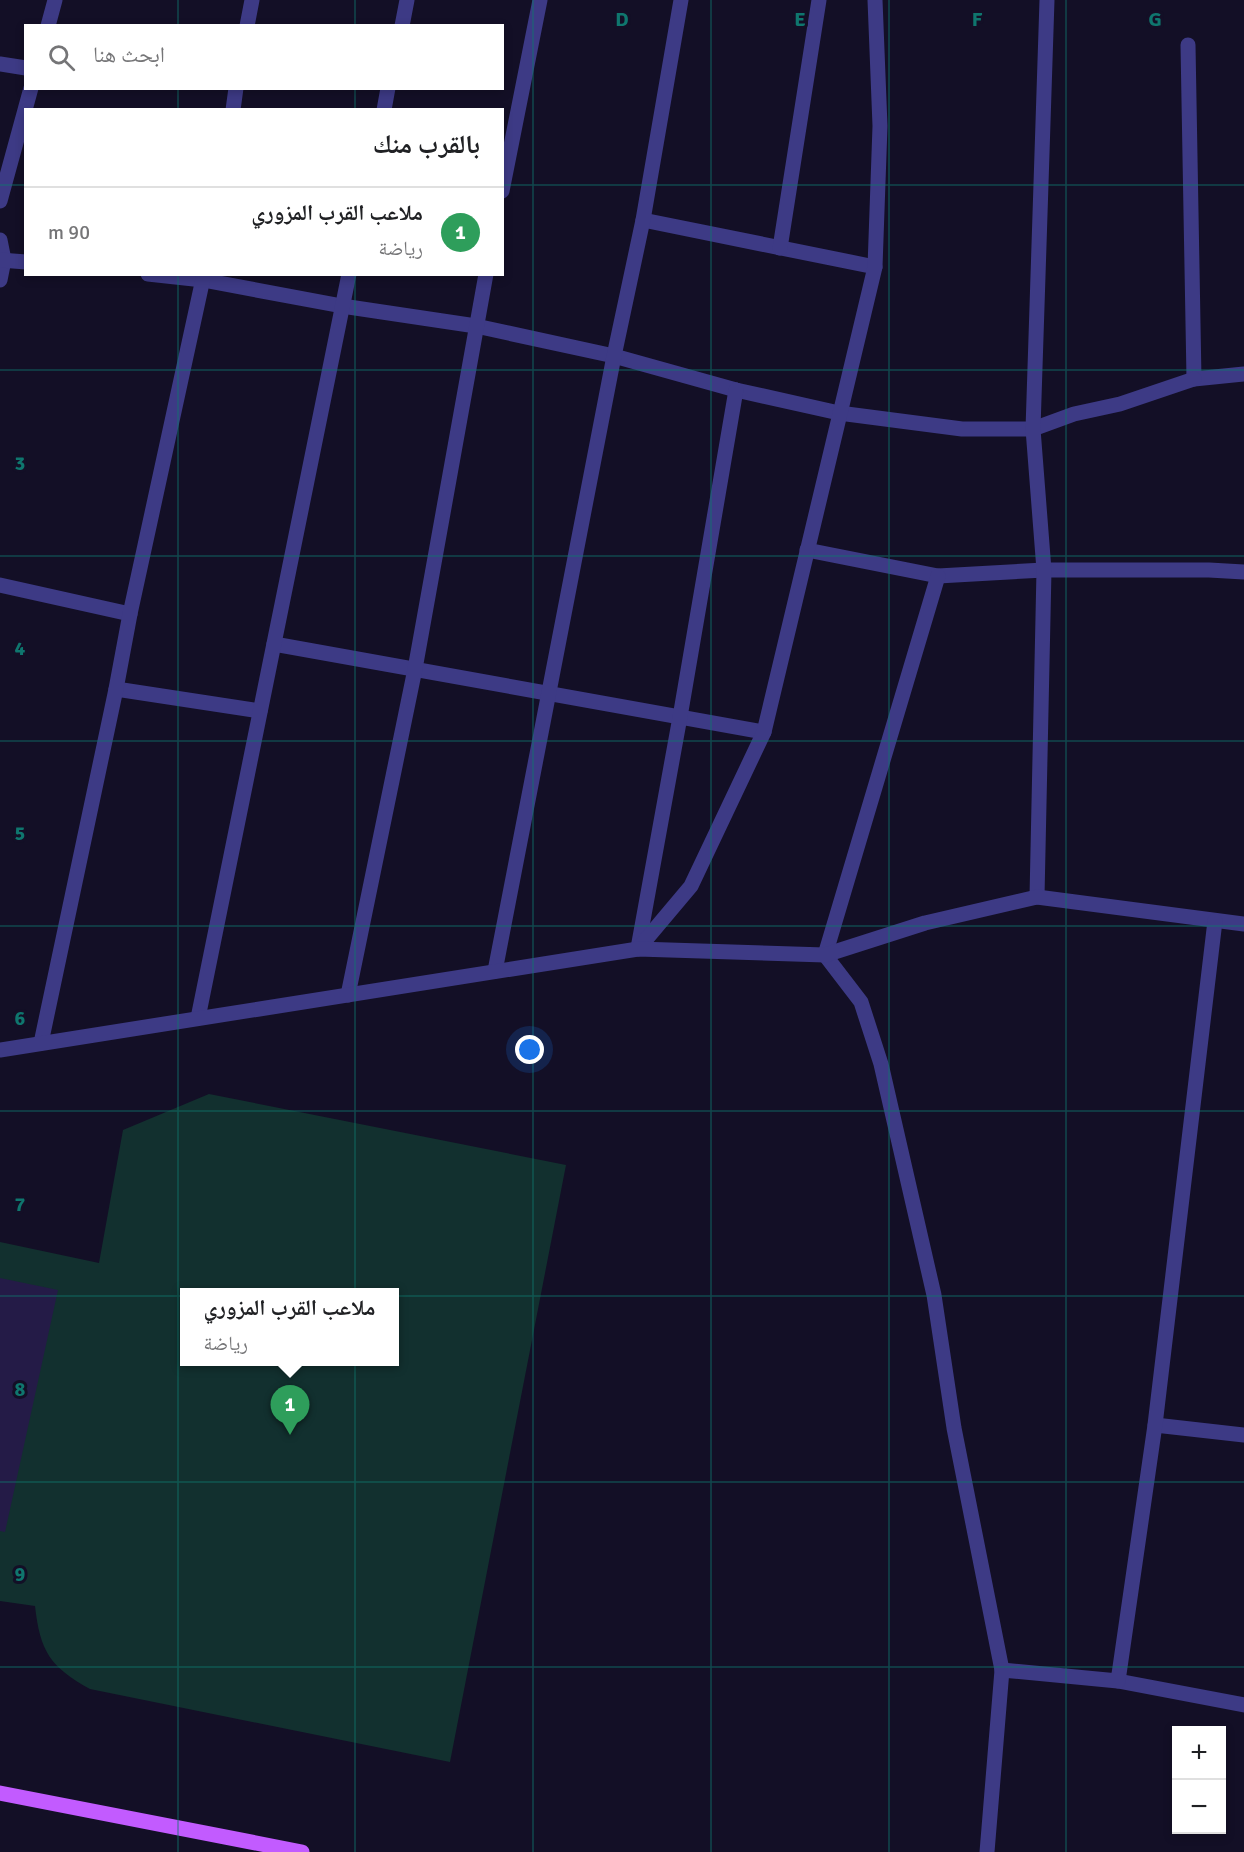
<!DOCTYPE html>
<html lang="ar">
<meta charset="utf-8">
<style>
:root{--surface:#fff;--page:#f6f6f6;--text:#202124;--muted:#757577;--line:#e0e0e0;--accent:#127987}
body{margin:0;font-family:Signika,"Noto Naskh Arabic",sans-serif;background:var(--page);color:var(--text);direction:rtl}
.controls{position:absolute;right:18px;bottom:18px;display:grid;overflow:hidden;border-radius:0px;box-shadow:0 3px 9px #0003}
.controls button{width:54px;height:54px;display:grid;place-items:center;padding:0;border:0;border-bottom:2px solid var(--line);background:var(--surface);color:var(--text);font:30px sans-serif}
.you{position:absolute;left:530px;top:1050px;width:21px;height:21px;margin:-15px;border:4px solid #fff;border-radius:50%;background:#1a73e8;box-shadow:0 0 0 9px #1a73e833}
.badge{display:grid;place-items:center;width:39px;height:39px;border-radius:50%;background:var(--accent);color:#fff;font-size:20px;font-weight:700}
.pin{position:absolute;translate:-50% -50px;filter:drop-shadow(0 2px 3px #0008)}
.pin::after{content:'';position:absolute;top:32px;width:21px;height:18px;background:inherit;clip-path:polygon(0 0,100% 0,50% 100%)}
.popup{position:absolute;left:180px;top:1288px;width:219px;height:78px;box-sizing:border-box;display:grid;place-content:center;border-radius:0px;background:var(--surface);filter:drop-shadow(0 2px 4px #0005);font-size:20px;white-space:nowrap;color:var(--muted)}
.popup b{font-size:22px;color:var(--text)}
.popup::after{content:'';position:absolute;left:50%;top:100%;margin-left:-12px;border:12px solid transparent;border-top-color:var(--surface)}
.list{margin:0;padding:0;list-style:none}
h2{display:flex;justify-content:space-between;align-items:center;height:78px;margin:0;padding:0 24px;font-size:26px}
h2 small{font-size:20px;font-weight:400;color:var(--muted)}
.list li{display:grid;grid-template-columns:39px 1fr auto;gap:18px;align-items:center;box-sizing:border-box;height:90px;padding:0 24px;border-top:2px solid var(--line)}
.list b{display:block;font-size:22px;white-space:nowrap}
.list p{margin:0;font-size:20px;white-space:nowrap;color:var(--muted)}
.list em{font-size:20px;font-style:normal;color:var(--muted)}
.icon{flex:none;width:33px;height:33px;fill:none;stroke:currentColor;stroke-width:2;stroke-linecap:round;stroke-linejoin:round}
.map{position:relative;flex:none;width:1244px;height:1852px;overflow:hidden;direction:ltr}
.search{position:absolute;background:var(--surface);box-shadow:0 3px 9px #0003;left:24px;top:24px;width:480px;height:66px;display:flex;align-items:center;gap:15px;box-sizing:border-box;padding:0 21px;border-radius:0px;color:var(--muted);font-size:22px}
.panel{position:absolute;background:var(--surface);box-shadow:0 3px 9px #0003;left:24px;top:108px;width:480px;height:168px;border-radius:0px;direction:rtl}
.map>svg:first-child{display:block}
.green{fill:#12302f;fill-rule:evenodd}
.building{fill:#241b47}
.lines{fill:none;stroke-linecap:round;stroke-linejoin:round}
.minor{stroke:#3d3a85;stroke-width:15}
.primary{stroke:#c25bff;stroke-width:15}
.grid{fill:none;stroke:#0f766e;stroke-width:1.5;stroke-opacity:0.55}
.grid-label{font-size:20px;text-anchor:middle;font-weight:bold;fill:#0f766e;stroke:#130f26;stroke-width:6;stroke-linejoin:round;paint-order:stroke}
</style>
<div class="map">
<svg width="1244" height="1852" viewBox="0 0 1244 1852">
<rect width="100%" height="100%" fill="#130f26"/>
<path class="green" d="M209,1094l357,71 -116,597 -360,-73c-40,-22 -50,-38 -55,-83l-35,-5v-359l99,21 24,-133zM185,1292h210v70h-210z"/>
<polygon class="building" points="0,1278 58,1290 5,1532 0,1531"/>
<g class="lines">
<g class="minor">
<polyline points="48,26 55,0"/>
<polyline points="247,26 252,0"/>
<polyline points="402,26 407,0"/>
<polyline points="1188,45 1194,379 1244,374"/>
<polyline points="0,64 26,68"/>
<polyline points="233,110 236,88"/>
<polyline points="384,110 388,88"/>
<polyline points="502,191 540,0"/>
<polyline points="0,201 31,88"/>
<polyline points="643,220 875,267"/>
<polyline points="0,240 4,260 0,280"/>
<polyline points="780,248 819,0"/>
<polyline points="0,260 26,262"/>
<polyline points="148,274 203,280 342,306 476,326 614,356 736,390 839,413 962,429 1033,429 1074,414 1120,404 1194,379"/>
<polyline points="807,550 938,576 1044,570 1209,570 1244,572"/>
<polyline points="938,576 825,955 861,1002 881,1064 934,1295 954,1428 1002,1670"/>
<polyline points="0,585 130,614"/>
<polyline points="274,644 764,732"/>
<polyline points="116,689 260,711"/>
<polyline points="1037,897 1044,570 1033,429 1047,0"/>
<polyline points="638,948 680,717 736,390"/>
<polyline points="638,949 691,886 764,732 875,267 880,126 875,0"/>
<polyline points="495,971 614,356 643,220 681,0"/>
<polyline points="348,995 415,669 486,274"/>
<polyline points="198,1018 349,274"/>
<polyline points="41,1043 116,689 130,614 204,274"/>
<polyline points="0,1050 638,949 825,955 925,923 1037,897 1244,924"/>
<polyline points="1155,1425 1244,1435"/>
<polyline points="1118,1681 1244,1705"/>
<polyline points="987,1852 1002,1670 1118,1681 1155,1425 1215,921"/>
</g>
<polyline class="primary" points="0,1793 302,1852"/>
</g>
<path class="grid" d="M178,0v26M355,0v26M533,0v1852M711,0v1852M889,0v1852M1066,0v1852M178,88v22M355,88v22M0,185h26M502,185h742M178,274v1578M355,274v1578M0,370h1244M0,556h1244M0,741h1244M0,926h1244M0,1111h1244M0,1296h1244M0,1482h1244M0,1667h1244"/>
<g class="grid-label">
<text x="622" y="26">D</text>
<text x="800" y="26">E</text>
<text x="977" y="26">F</text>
<text x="1155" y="26">G</text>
<text x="20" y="470">3</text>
<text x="20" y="655">4</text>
<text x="20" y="840">5</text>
<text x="20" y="1025">6</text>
<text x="20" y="1211">7</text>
<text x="20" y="1396">8</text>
<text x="20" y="1581">9</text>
</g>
</svg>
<div class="controls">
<button>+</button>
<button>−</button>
</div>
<div class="you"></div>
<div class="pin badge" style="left:290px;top:1435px;background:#2e9e5b">1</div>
<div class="popup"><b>ملاعب القرب المزوري</b>رياضة</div>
<div class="search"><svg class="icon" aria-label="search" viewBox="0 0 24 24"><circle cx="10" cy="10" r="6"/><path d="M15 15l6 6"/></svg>ابحث هنا</div>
<section class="panel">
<h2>بالقرب منك<small></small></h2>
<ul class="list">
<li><span class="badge" style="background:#2e9e5b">1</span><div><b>ملاعب القرب المزوري</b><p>رياضة</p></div><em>90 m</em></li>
</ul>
</section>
</div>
